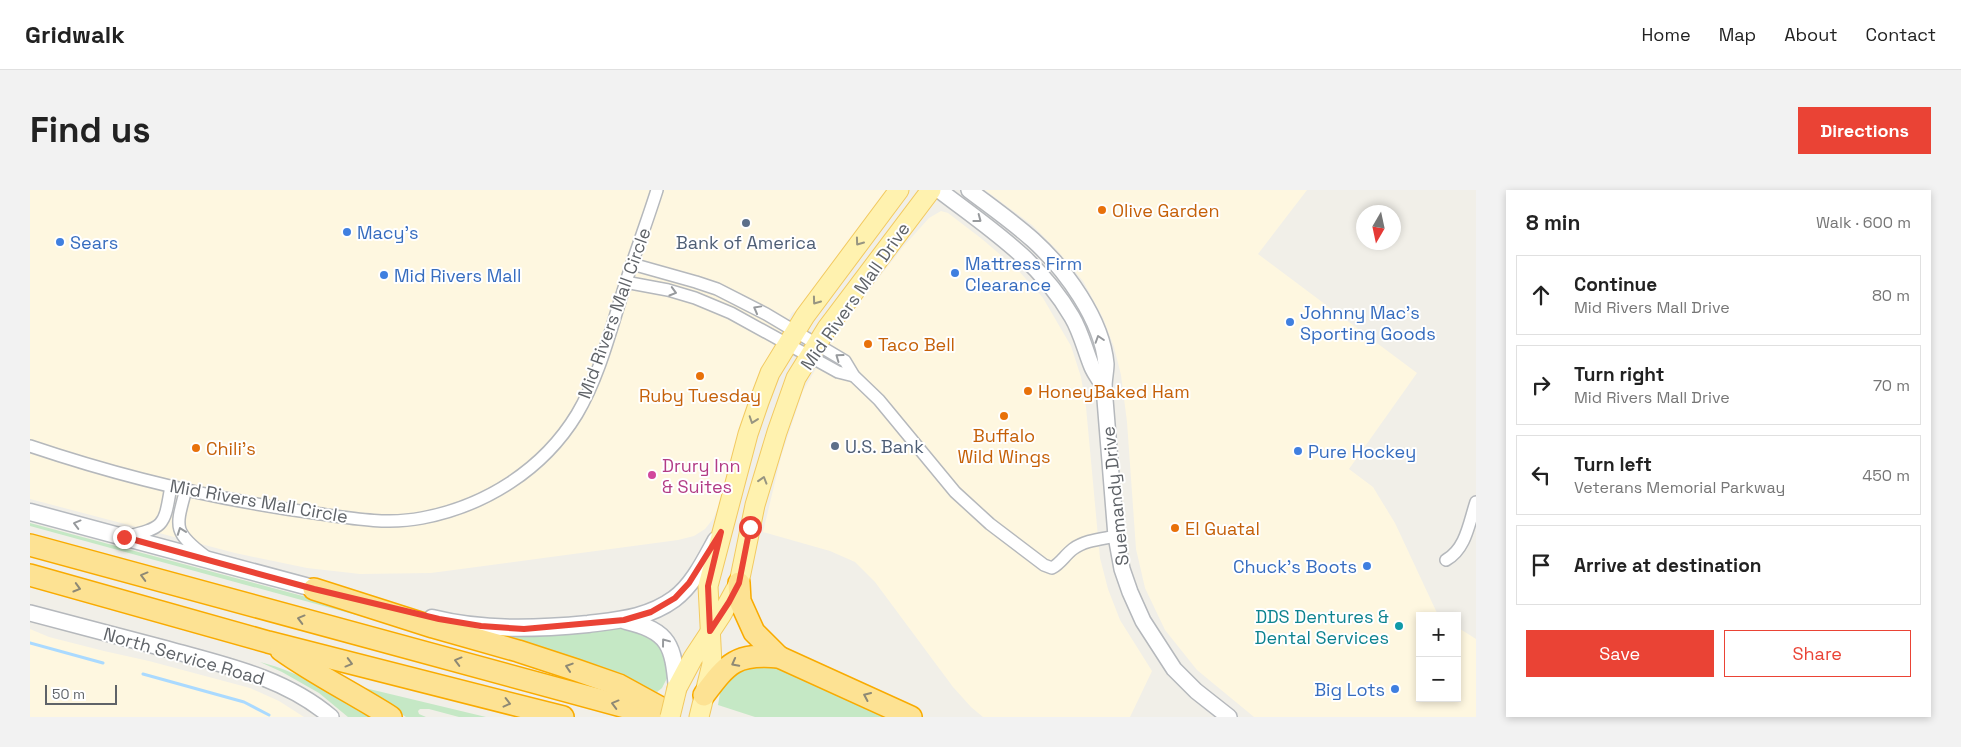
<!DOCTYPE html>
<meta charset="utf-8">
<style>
:root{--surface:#fff;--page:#f2f2f2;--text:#222;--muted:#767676;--line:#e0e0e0;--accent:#ea4335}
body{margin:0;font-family:"Space Grotesk",sans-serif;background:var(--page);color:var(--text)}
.controls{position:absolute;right:15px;bottom:15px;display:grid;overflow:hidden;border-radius:0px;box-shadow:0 2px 8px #0003}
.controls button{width:45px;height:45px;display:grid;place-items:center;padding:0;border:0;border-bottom:1px solid var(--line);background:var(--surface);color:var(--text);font:25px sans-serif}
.compass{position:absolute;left:1326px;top:15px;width:45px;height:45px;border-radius:50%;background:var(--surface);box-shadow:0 2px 8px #0003;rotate:189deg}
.scale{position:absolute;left:15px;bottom:12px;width:72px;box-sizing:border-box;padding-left:5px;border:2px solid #5f6368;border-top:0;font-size:14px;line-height:18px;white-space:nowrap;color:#5f6368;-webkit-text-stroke:4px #fff;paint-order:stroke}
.stop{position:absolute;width:15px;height:15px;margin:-11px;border:4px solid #ea4335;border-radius:50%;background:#fff}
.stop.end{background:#ea4335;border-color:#fff;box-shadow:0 1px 5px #0008}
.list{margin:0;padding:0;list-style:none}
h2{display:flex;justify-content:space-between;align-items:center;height:65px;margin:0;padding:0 20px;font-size:21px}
h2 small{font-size:16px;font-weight:400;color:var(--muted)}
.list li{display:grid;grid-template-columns:32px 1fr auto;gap:15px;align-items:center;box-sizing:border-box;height:80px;margin:0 10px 10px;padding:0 10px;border:1px solid var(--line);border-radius:0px}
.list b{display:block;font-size:19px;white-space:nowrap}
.list p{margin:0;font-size:16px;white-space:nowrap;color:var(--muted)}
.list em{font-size:16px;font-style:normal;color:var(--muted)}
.actions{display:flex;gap:10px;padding:15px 20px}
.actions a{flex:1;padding:11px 0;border:1px solid var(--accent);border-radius:0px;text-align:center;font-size:18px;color:var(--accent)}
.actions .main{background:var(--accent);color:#fff}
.icon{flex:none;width:28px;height:28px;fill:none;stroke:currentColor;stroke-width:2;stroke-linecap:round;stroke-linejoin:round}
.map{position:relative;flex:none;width:1446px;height:527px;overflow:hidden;border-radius:0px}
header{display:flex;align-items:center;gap:30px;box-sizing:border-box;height:70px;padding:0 25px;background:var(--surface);border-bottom:1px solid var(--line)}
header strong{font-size:24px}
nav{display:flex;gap:28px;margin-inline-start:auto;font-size:18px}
.intro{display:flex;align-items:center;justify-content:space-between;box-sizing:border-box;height:120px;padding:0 30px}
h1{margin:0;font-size:35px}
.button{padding:12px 22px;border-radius:0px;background:var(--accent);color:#fff;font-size:18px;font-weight:700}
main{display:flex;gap:30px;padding:0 30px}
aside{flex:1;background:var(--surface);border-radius:0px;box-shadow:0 2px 8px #0003}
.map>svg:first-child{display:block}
.commercial{fill:#fef7e0}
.green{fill:#c5e8c5}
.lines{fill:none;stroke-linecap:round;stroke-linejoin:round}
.stream{stroke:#aadaff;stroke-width:3}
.minor-casing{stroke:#b5b8bc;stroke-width:14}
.tertiary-casing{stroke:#b5b8bc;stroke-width:18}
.secondary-casing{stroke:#b6babf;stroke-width:19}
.primary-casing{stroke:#f2c960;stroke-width:21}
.motorway-casing{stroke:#f9ab00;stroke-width:24}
.minor{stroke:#fff;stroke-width:11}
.tertiary{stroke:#fff;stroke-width:15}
.secondary{stroke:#fff;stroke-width:16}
.primary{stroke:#fff2af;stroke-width:19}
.motorway{stroke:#fde293;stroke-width:21}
.primary-bridge-casing{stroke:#f2c960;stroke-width:21;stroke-linecap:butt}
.primary-bridge{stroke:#fff2af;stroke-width:19}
.oneway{stroke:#979a9d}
.oneway2{stroke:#979581}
.oneway3{stroke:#8e8975}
.route{stroke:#ea4335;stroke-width:6}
.food-dot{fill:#e8710a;stroke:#fff;stroke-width:2}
.service-dot{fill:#5c6f8a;stroke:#fff;stroke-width:2}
.shop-dot{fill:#3f7fe0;stroke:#fff;stroke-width:2}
.hotel-dot{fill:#d1479c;stroke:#fff;stroke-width:2}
.culture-dot{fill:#0f9aa8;stroke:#fff;stroke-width:2}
.labels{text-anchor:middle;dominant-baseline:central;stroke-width:4;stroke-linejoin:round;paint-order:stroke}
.food-label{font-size:18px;fill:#c56008;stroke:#fff;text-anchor:start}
.shop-label{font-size:18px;fill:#366cbe;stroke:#fff;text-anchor:start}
.service-label{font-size:18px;fill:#4e5e75;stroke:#fff}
.street-label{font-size:18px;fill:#5f6368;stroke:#fff}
.hotel-label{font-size:18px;fill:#b23c85;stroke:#fff;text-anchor:start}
.culture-label{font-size:18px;fill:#0d838f;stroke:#fff;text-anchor:end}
</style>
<header>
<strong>Gridwalk</strong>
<nav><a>Home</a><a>Map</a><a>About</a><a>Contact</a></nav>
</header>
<div class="intro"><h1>Find us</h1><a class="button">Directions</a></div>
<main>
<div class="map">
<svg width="1446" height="527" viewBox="0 0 1446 527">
<rect width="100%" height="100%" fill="#f1efe8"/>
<g class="commercial">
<polygon points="0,0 857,0 767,120 762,123 736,171 705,258 691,311 683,329 675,339 664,346 648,350 401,383 330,384 277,378 205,363 0,309"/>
<polygon points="955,0 1277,0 1228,64 1387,183 1319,279 1343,297 1365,333 1407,423 1411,426 1390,426 1390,508 1427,508 1427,437 1446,449 1446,527 1224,527 1167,480 1135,440 1115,398 1106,359 1097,232 1091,185 1084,157 1073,128 1053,91 1028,61 1002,35"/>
<polygon points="911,21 918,23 952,49 987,79 1013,108 1041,156 1051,187 1056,217 1070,368 1078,399 1090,430 1122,481 1100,527 953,527 941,517 923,497 845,392 825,372 800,361 733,342 751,267 773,201 810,137 873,57 899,28"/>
<polygon points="0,439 19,447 74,461 119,471 220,498 249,511 274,527 0,527"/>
</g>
<g class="green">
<polygon points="0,333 396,439 495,471 0,336"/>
<polygon points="597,437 621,446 634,462 638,486 632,498 627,502 466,445 525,445"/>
<path d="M230,472c42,11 79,33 116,55h-28l-29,-24 -37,-21z"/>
<polygon points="741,474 859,527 725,527 688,515 690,503 688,499 704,480"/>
<polygon points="335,498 456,527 429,527 399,519 390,519 388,521 389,524 396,527 376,527 334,500"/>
</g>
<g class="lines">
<g class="stream">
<polyline points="0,453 73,473"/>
<polyline points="113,484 214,512 239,525"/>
</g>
<g class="minor-casing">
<g id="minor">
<path d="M602,74l64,18 21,7 49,25 79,47 9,15 25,24 76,92 35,32 54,41 8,3c9,-5 13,-13 21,-19 12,-9 29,-10 43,-13"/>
<polyline points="595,92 638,100 665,108 701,123 808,182 824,186"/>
<path d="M0,256c92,31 188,54 284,67 35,5 73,12 108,5 63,-12 121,-48 155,-104 23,-39 34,-86 48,-129 10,-32 22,-63 32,-95"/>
<path d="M156,299c-10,38 -14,42 19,67"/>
<path d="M95,347c41,-10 39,-11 46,-51"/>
<path d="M1416,370c20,-11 23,-37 30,-58"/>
</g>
</g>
<g class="tertiary-casing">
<g id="tertiary">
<path d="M909,0c51,39 100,70 133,127 9,15 13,33 20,50 3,7 8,13 12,20"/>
<path d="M939,0c21,16 44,32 64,50 32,29 69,79 73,124 0,7 -2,15 -2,23l12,149 6,33 8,23 13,29 31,48 22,22 33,26"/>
<path d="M0,423c46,12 91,24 137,36 57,16 117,28 164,68"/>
</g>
</g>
<g class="secondary-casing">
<g id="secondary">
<polyline points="0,322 294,401"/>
<path d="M402,428c52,13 104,11 156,6 31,-4 60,-6 86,-25 19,-14 31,-39 42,-59"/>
<path d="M596,431c44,10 47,25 51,67"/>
</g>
</g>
<g class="primary-casing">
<g id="primary">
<polyline points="647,498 663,468 692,424 709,393 725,315 747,242 766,188 797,138 901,0"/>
<polyline points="669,527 682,474 678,396 718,244 729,212 740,183 775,126 869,0"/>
</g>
</g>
<g class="motorway-casing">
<g id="motorway">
<polyline points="0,355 632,527"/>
<polyline points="0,385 238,452 533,527"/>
<polyline points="709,393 710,411 724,442 749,467"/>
<polyline points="284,399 403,437 488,461 546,480 589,495 631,518"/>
<path d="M251,460c35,25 74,44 110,67"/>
<path d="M674,505c24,-32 32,-42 75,-38l132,60"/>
</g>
</g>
<use href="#minor" class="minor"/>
<use href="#tertiary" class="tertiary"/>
<use href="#secondary" class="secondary"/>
<use href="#primary" class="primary"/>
<use href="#motorway" class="motorway"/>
<g class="primary-bridge-casing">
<polyline id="primary-bridge" points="640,527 647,498"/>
</g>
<use href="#primary-bridge" class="primary-bridge"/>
</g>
<defs><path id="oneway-chevron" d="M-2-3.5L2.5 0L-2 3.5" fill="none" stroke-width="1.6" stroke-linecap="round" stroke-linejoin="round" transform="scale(1.25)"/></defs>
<g class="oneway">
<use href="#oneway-chevron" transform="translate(948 29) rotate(37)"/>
<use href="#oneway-chevron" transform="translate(643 102) rotate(16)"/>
<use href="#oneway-chevron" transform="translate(727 119) rotate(-151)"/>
<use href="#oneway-chevron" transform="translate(1069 149) rotate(-108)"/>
<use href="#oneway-chevron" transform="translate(809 167) rotate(-144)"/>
<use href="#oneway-chevron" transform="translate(47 334) rotate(-165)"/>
<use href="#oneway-chevron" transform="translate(151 341) rotate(-110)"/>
<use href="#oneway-chevron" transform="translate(635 452) rotate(-127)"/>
</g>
<g class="oneway2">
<use href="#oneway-chevron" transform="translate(829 52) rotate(126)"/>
<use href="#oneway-chevron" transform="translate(786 111) rotate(126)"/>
<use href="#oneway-chevron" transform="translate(723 230) rotate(109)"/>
<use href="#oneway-chevron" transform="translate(733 290) rotate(-73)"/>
</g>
<g class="oneway3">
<use href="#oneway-chevron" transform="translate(114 386) rotate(-165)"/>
<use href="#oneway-chevron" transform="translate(47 398) rotate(16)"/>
<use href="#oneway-chevron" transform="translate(271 429) rotate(-165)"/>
<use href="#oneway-chevron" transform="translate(428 471) rotate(-165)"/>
<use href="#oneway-chevron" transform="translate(319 473) rotate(15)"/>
<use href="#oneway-chevron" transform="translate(705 473) rotate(152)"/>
<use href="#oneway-chevron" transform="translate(539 477) rotate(-162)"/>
<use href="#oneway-chevron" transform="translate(837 506) rotate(-156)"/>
<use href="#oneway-chevron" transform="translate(477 513) rotate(14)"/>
<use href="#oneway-chevron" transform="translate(585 514) rotate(-165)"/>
</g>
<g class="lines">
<polyline class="route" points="94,347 284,399 409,429 451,436 494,439 594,430 621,422 645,408 659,393 691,342 678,396 680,441 699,412 709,393 720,337"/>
</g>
<g class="food-dot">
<circle cx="1072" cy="20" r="5"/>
<circle cx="838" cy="154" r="5"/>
<circle cx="670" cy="186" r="5"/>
<circle cx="998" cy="201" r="5"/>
<circle cx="974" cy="226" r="5"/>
<circle cx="166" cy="258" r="5"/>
<circle cx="1145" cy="338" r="5"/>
</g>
<g class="service-dot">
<circle cx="716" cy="33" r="5"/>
<circle cx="805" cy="256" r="5"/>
</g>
<g class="shop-dot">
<circle cx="317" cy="42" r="5"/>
<circle cx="30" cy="52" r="5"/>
<circle cx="925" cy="83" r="5"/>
<circle cx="354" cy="85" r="5"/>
<circle cx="1260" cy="132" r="5"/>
<circle cx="1268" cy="261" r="5"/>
<circle cx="1337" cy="376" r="5"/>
<circle cx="1365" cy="499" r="5"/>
</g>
<circle class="hotel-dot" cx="622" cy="285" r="5"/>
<circle class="culture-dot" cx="1369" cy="436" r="5"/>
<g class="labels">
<g class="food-label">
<text x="1082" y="20">Olive Garden</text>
<text x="848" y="154">Taco Bell</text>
<text x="1008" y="201">HoneyBaked Ham</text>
<text x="670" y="205" text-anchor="middle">Ruby Tuesday</text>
<text x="974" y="245" text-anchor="middle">Buffalo<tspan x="974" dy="21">Wild Wings</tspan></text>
<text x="176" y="258">Chili's</text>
<text x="1155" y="338">El Guatal</text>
</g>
<g class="shop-label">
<text x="327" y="42">Macy's</text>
<text x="40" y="52">Sears</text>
<text x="935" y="73">Mattress Firm<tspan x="935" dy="21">Clearance</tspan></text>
<text x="364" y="85">Mid Rivers Mall</text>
<text x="1270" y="122">Johnny Mac's<tspan x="1270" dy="21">Sporting Goods</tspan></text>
<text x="1278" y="261">Pure Hockey</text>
<text x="1327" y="376" text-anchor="end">Chuck's Boots</text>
<text x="1355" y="499" text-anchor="end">Big Lots</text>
</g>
<g class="service-label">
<text x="716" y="52">Bank of America</text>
<text x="815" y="256" text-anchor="start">U.S. Bank</text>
</g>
<g class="street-label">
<text transform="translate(825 106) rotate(-55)">Mid Rivers Mall Drive</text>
<text transform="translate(584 123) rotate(-70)">Mid Rivers Mall Circle</text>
<text transform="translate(1085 306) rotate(-96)">Suemandy Drive</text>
<text transform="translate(229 311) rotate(10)">Mid Rivers Mall Circle</text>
<text transform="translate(154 466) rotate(16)">North Service Road</text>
</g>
<g class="hotel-label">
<text x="632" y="275">Drury Inn<tspan x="632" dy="21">&amp; Suites</tspan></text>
</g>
<g class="culture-label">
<text x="1359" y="426">DDS Dentures &amp;<tspan x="1359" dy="21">Dental Services</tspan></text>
</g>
</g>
</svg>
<div class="controls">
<button>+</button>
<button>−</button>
</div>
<svg class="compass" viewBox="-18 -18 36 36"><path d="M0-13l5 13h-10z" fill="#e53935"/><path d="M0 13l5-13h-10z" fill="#767676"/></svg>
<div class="scale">50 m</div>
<div class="stop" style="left:720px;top:337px"></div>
<div class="stop end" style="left:94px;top:347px"></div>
</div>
<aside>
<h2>8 min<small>Walk · 600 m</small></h2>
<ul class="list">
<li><svg class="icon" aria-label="ahead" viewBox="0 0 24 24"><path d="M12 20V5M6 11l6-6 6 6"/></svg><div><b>Continue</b><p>Mid Rivers Mall Drive</p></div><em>80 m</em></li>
<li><svg class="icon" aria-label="right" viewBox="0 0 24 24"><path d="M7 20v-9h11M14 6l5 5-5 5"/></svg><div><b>Turn right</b><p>Mid Rivers Mall Drive</p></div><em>70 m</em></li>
<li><svg class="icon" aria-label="left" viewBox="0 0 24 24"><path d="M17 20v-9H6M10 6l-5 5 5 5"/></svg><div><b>Turn left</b><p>Veterans Memorial Parkway</p></div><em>450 m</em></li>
<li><svg class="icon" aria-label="arrive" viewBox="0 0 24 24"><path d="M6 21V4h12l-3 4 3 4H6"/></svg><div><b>Arrive at destination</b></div></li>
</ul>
<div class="actions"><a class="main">Save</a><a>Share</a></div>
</aside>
</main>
